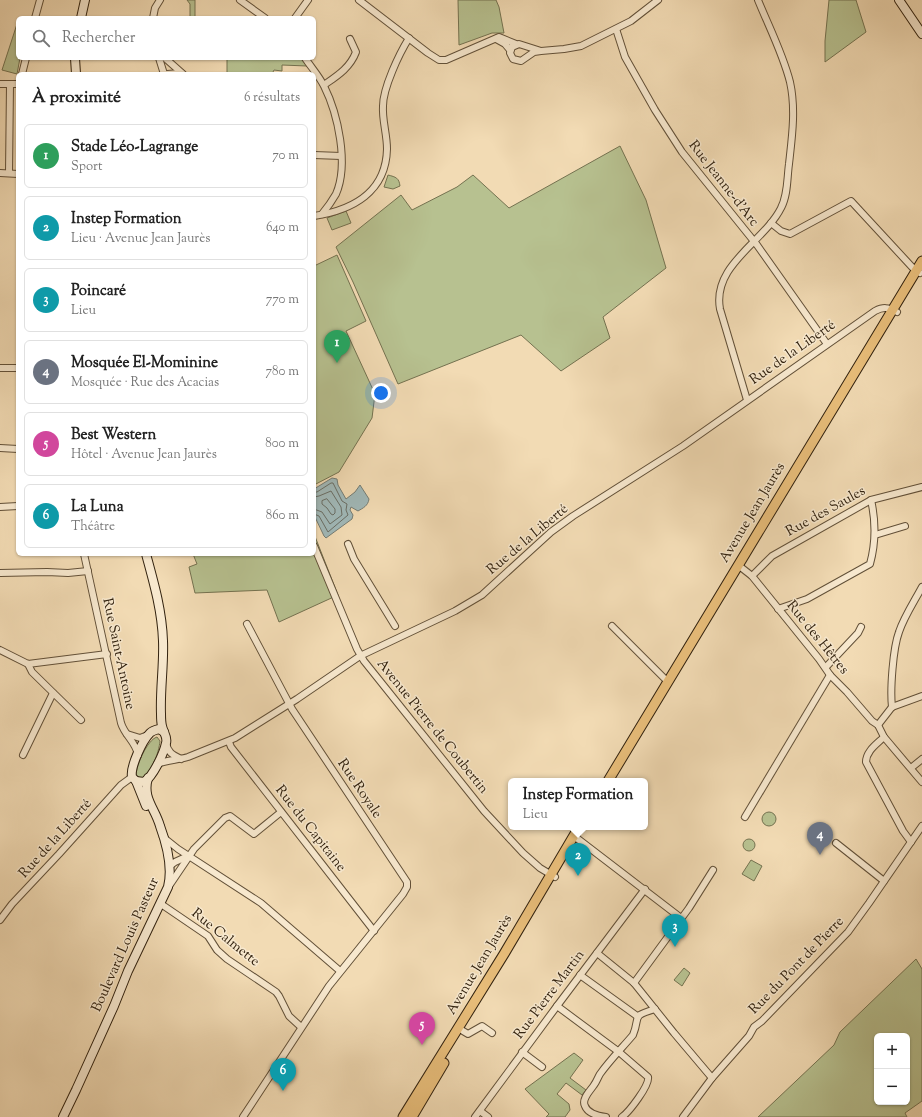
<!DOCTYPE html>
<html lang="fr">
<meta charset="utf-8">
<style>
:root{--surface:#fff;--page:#f2f2f2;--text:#222;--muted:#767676;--line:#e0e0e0;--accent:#d93025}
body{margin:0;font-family:"Sorts Mill Goudy",serif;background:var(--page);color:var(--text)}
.controls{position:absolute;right:12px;bottom:12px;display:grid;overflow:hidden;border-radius:6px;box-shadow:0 1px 3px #0004}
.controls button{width:36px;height:36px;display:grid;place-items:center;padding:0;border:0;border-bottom:1px solid var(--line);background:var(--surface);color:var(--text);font:20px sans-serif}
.you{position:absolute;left:381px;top:393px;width:14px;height:14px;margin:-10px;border:3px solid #fff;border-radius:50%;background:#1a73e8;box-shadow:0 0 0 6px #1a73e833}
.badge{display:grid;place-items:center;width:26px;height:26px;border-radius:50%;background:var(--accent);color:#fff;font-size:13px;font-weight:700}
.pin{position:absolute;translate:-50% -33px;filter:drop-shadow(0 1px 2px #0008)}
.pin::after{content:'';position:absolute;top:21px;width:14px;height:12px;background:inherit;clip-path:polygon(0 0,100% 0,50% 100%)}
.popup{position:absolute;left:508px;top:778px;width:140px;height:52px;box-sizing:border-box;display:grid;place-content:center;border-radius:6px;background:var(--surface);filter:drop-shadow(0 1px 3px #0005);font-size:13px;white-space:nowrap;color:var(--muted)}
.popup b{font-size:15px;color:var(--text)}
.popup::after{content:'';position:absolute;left:50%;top:100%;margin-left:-8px;border:8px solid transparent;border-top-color:var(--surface)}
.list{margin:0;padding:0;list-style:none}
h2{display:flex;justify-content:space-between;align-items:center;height:52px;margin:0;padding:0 16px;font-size:17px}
h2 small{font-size:13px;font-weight:400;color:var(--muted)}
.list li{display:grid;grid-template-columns:26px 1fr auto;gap:12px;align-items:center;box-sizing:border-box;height:64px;margin:0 8px 8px;padding:0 8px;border:1px solid var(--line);border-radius:6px}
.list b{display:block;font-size:15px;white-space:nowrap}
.list p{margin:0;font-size:13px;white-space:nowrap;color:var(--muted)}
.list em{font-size:13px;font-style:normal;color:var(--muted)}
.icon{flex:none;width:22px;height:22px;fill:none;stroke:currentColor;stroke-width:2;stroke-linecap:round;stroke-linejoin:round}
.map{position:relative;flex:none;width:922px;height:1117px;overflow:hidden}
.search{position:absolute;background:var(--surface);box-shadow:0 1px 3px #0004;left:16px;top:16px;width:300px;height:44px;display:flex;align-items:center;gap:10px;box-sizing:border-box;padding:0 14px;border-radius:6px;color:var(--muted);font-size:15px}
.panel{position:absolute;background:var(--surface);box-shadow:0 1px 3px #0004;left:16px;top:72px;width:300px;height:484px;border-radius:6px}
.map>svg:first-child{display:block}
.green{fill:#b7c190;stroke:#747250;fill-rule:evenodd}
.water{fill:#a0b8b8;stroke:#747c74}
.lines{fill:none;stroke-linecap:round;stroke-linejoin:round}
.shore{stroke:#696d64;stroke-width:1}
.street-casing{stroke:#625038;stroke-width:8}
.secondary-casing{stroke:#32220f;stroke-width:10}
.primary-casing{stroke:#32220f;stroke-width:11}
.street{stroke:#f7e8ce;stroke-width:6}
.secondary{stroke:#f7e8ce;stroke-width:8}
.primary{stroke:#e9be7a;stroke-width:9}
.labels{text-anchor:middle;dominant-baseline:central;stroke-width:3;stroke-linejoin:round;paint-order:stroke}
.street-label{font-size:14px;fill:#32220f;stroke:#f7e8ce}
</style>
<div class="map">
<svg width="922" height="1117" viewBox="0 0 922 1117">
<rect width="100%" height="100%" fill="#f2dbb4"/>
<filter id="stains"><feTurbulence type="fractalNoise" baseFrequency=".005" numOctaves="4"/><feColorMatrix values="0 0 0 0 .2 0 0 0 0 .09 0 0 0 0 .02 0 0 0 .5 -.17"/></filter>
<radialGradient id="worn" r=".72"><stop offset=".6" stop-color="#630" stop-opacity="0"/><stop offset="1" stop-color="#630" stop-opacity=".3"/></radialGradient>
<g class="green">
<polygon points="187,0 195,0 195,18 190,18 190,4"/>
<polygon points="458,0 496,0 499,7 504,33 492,33 459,45"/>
<polygon points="829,0 856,0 866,32 825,62 825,41"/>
<polygon points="18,21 18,58 20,58 17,74 2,70"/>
<polygon points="227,58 301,58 307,66 282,65 282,71 274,70 272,74 227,74"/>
<polygon points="620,146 646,200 666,268 603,317 610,338 561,371 521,335 398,384 353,282 336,247 401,195 412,210 457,187 473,175 509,208"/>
<path d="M388,175c8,2 11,3 12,11l-7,3 -9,-2z"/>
<polygon points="346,211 351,223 332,230 327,218"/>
<polygon points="337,255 366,321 346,331 375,394 372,418 339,472 314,485 314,266"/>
<polygon points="314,534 338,595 279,622 267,590 195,593 189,567 197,564 193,554 314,554"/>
<path d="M157,737l3,4c-1,11 -9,35 -20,38l-4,-3c0,-10 11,-36 21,-39z"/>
<circle cx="769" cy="819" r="7"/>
<circle cx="749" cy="845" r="6"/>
<polygon points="751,860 762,866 754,881 742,874"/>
<path d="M916,959l6,10v132l-17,12 2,4h-149l76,-72 6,-13zM877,1036h30v66h-30z"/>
<polygon points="684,968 690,973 682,986 674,980"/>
<polygon points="574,1053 583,1060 570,1078 586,1090 582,1095 566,1083 557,1094 569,1104 570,1110 565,1117 546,1117 549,1114 525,1089"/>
</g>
<path class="water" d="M332,478l5,1 1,6 8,14 9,-7 5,-7 9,14c-1,7 -6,9 -11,12l-7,-4 -1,3 3,5 -1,4 -26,19 -2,-2 -10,-21v-26z"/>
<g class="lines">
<g class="shore">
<polyline points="314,492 317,492 331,483 333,483 342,501 347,504 346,510 348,515 328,532 319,516 314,514"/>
<polyline points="314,497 319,496 331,491 341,507 342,515 330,524 322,512 314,509"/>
<polygon points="327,499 335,509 335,513 333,515 331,514 327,508 322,504 322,501"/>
</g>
<g class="street-casing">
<g id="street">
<polyline points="240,0 265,18"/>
<polyline points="359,0 428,53 439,60 446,60 499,37 516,44"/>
<polyline points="35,18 40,0"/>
<polyline points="153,18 155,8 160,0"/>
<polyline points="295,18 308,0"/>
<polyline points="616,29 625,57 655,110 682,152 757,245 827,344"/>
<polyline points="496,39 505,44 510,50"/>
<polyline points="541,51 519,44 512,47 510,53 513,59 521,61 534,52 541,51 564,49 581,46 631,21 658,0"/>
<polyline points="159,58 164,74"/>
<polyline points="165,58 183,74"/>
<path d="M305,58c6,9 14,18 19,28 14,28 25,78 12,108 -4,7 -9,14 -14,20"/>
<polyline points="22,74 26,58"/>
<polyline points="167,74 181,73"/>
<polyline points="0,84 18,84"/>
<path d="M324,85c13,-9 26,-17 32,-33l-6,-13"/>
<polyline points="314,155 341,156"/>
<polyline points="0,173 18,174"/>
<polyline points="9,173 10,84"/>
<path d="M314,216c39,-6 72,-24 73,-67 0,-15 -5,-29 -4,-43 0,-18 16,-52 26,-68"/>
<polyline points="771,223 781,231 790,234 851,201 912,267 920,273"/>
<polyline points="0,368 18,368"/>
<path d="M747,400l-27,-91c-8,-44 44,-67 61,-101 7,-13 6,-30 8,-44 3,-27 7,-55 1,-82 -7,-28 -21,-55 -32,-82"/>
<polyline points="0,448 18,449"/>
<polyline points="0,507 18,506"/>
<polyline points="875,535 905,526"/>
<polyline points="348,544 354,559 395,626"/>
<polyline points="314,546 357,649 364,661 484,811 523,853 540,868 555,877"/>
<path d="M84,554l37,169c4,13 15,19 17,32"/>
<polyline points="738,565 752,576 819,659 830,675 847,692 872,721 878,725 884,737 922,782"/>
<polyline points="0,573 47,572 68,573 88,571"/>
<polyline points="752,576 772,556 871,500 922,487"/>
<path d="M778,609l29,-10 63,-35c6,-22 6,-42 1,-64"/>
<polyline points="612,626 668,682"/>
<polyline points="0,650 28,664 107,654"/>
<polyline points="28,664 32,672 81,720"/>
<polyline points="826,667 858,633 861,627"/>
<path d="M892,707c-2,-17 1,-59 7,-75 5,-15 15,-30 23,-45"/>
<polyline points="892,707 922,696"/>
<polyline points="878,725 892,707"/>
<polyline points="127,734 140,738 148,735"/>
<path d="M884,737c-7,7 -18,14 -18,25l37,69 8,11"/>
<polyline points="229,742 231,747 374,931"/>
<path d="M166,743c2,10 7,12 15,16"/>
<polyline points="23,755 53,693"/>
<path d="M157,764c10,-4 21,-4 31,-7l47,-19 62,-39 63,-43 95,-45 27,-16 69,-63 22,-16 110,-70 192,-135c8,-4 13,-4 22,1"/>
<polyline points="911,768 922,759"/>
<polyline points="745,817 830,675"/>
<polyline points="574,836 681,918"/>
<polyline points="163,837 178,849 261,903 340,971"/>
<polyline points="836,843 884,881"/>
<polyline points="170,866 175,862 188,856"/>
<polyline points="169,886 194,849 225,818 230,816 254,834 281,812"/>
<polyline points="161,904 208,936 217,950 227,959 276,992 279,996 289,1016 301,1027"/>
<polyline points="0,920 12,904 59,854 121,785 132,777"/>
<polyline points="597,953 634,983 674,1033 712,1078"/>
<polyline points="580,975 637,1016"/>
<polyline points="634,983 689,908 713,870"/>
<path d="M557,1006l62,46 29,25c2,8 -19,35 -26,40"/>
<polyline points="463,1031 468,1034 482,1026 492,1033"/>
<polyline points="522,1052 542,1067"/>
<polyline points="480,1111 488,1117"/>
<polyline points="243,1117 329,986 403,894 407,887 407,882 292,709 247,624"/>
<polyline points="475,1117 557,1006 645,889"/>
<path d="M606,1117c-8,-1 -18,-3 -21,-11 -4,-7 6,-16 9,-21 3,-4 4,-8 6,-11 10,-14 22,-26 33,-39 8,-20 -3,-18 22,-26"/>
<polyline points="683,1117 712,1078 749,1036 754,1027 762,1021 848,932 869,903 922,826"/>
</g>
</g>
<g class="secondary-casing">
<g id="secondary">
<polyline points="899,0 922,34"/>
<polyline points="81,18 85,0"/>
<polyline points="75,58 76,74"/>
<path d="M136,781l8,1c9,-5 20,-29 22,-39 2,-6 -3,-11 -4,-17 -1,-4 -1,-8 -1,-12 -1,-25 3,-49 2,-73 -1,-30 -9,-58 -17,-87"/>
<path d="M146,806l-10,-25 -4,-4c-2,-10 10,-36 18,-44 2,-2 5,-3 9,-4l5,3"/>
<path d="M63,1117l13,-27 38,-84 14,-35 40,-84c5,-20 -1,-42 -8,-61 -5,-18 -18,-28 -12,-48"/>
</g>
</g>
<g class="primary-casing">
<g id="primary">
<polyline points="608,781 922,261"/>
<polyline points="403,1117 504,954 579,827"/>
<polyline points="412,1117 444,1063"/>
</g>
</g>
<use href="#street" class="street"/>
<use href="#secondary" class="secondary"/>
<use href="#primary" class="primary"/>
</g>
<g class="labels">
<g class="street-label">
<text transform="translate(723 184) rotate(52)">Rue Jeanne-d'Arc</text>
<text transform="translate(793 353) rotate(-35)">Rue de la Liberté</text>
<text transform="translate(826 512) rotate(-29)">Rue des Saules</text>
<text transform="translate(753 513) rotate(-59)">Avenue Jean Jaurès</text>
<text transform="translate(528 540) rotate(-40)">Rue de la Liberté</text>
<text transform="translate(817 638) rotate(51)">Rue des Hêtres</text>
<text transform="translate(118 654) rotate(78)">Rue Saint-Antoine</text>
<text transform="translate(432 727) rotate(51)">Avenue Pierre de Coubertin</text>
<text transform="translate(359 789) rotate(56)">Rue Royale</text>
<text transform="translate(310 829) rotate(52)">Rue du Capitaine</text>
<text transform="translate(56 839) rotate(-48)">Rue de la Liberté</text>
<text transform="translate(225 938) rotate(39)">Rue Calmette</text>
<text transform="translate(126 945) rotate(-66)">Boulevard Louis Pasteur</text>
<text transform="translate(480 965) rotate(-59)">Avenue Jean Jaurès</text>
<text transform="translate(797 966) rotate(-46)">Rue du Pont de Pierre</text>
<text transform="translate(550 995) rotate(-53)">Rue Pierre Martin</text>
</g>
</g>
<rect width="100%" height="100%" filter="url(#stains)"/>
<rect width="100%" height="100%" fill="url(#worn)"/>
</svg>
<div class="controls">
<button>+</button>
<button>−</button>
</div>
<div class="you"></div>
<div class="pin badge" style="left:337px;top:363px;background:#2e9e5b">1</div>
<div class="pin badge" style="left:578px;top:876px;background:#0f9aa8">2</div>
<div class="popup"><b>Instep Formation</b>Lieu</div>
<div class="pin badge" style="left:675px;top:947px;background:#0f9aa8">3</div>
<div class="pin badge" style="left:820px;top:855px;background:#6b7280">4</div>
<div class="pin badge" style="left:422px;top:1045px;background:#d1479c">5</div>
<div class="pin badge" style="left:283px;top:1091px;background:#0f9aa8">6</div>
<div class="search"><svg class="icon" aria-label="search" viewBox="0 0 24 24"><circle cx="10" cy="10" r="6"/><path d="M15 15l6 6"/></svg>Rechercher</div>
<section class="panel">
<h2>À proximité<small>6 résultats</small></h2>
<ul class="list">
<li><span class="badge" style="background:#2e9e5b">1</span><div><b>Stade Léo-Lagrange</b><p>Sport</p></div><em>70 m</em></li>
<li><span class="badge" style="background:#0f9aa8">2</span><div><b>Instep Formation</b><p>Lieu · Avenue Jean Jaurès</p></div><em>640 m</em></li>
<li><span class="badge" style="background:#0f9aa8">3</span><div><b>Poincaré</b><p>Lieu</p></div><em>770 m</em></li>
<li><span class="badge" style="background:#6b7280">4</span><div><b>Mosquée El-Mominine</b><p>Mosquée · Rue des Acacias</p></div><em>780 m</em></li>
<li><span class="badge" style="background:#d1479c">5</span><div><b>Best Western</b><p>Hôtel · Avenue Jean Jaurès</p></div><em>800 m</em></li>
<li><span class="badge" style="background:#0f9aa8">6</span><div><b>La Luna</b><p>Théâtre</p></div><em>860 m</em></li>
</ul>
</section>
</div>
